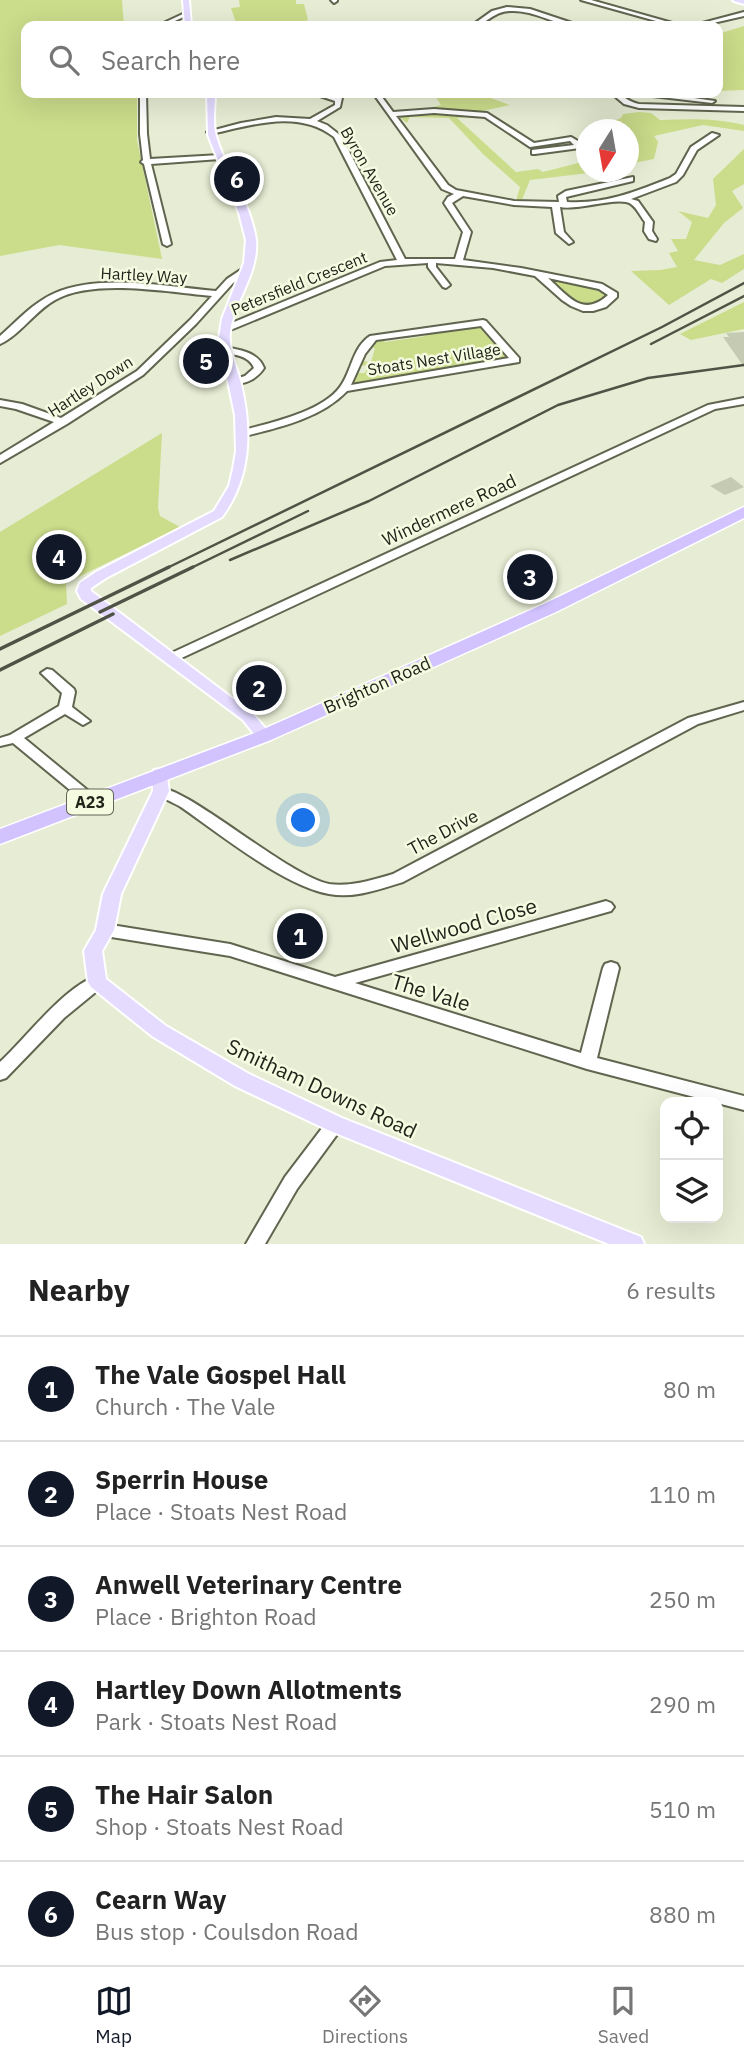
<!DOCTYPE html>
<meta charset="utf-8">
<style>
:root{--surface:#fff;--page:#f6f6f6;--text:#222;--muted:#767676;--line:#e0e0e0;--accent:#111827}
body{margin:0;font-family:"IBM Plex Sans",sans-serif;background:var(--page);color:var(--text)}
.controls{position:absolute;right:21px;bottom:21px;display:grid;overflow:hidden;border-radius:14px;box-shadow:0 7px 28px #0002}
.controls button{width:63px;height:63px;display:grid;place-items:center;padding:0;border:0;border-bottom:2px solid var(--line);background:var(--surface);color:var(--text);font:35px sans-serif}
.compass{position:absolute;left:576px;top:119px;width:63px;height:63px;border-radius:50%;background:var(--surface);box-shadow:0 7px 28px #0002;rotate:191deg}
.you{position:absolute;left:304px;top:821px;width:24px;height:24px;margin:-18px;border:5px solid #fff;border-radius:50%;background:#1a73e8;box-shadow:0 0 0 10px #1a73e833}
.badge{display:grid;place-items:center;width:46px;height:46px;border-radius:50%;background:var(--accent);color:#fff;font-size:23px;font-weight:700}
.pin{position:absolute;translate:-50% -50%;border:4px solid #fff;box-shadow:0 2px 7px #0006}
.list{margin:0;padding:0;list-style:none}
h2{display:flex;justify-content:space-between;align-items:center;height:91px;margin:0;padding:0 28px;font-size:30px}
h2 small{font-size:23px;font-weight:400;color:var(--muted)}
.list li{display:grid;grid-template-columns:46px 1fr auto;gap:21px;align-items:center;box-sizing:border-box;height:105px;padding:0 28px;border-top:2px solid var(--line)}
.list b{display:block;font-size:26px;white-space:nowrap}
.list p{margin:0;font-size:23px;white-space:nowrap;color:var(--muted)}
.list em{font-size:23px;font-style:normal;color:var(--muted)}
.icon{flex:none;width:38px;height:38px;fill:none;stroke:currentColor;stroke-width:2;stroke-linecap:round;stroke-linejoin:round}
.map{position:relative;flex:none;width:744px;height:1244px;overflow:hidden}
.search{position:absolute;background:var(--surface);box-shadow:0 7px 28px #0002;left:21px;right:21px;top:21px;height:77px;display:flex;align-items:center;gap:18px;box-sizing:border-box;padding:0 24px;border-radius:14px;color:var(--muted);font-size:26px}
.sheet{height:721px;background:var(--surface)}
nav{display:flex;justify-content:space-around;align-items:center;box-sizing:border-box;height:98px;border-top:2px solid var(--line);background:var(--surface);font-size:19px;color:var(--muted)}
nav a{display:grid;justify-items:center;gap:4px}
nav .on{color:var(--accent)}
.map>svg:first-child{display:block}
.green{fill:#cbdc8b}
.building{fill:#c5cbb2}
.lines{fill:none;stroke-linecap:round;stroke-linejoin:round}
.minor-casing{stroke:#60654f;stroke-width:4}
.major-casing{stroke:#fff;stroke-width:4}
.highway-casing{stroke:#fff;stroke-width:3}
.minor{fill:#fff;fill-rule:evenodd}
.major{fill:#e4dbff;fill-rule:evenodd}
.highway{fill:#d2c3ff;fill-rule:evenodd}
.rail-far1{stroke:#4f5245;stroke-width:2.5}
.rail{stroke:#4f5245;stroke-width:3.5}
.labels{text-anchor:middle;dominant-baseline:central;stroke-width:5;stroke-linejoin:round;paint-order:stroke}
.far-street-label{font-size:16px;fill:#22241b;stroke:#f4fbe1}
.shield{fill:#f4fbe1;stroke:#616456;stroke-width:2}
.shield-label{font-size:16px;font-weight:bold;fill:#22241b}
.street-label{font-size:18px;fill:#22241b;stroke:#f4fbe1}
.near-street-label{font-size:21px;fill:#22241b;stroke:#f4fbe1}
</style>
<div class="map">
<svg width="744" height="1244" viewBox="0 0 744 1244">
<rect width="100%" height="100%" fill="#e7edd4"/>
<g class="green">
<polygon points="0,0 122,0 124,26 26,26 26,93 137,93 137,140 162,259 59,245 0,256"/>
<polygon points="239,0 296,0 296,4 304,4 308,20 302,22 302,26 237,26 231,8 240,7"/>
<polygon points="744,26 744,90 718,91 718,34"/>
<polygon points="433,93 477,93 510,105 478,112 434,108 433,107 441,105"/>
<polygon points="434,112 479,116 457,118 516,172 538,169 543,172 586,161 586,172 597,172 530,180 521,202 516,201 520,187 483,154 449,118 410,117 407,123 397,115"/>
<path d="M639,112l12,1 9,7c29,-1 56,-2 84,5v6l-41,-6 -49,11 4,6 -4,17 -25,5 -1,-34 -44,-2 15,-1 22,-9 2,-4z"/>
<polygon points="744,149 744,184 732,191 743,208 724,223 694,260 720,265 744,254 744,269 722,283 711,279 669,305 631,271 660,270 677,267 669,253 678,251 671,239 686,239 692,222 678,211 708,218 716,205 713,179"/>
<path d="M552,278l52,12 7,4c-31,22 -37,8 -62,-14z"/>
<polygon points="744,302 744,329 691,340 680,334"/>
<polygon points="473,322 489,328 482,330 494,342 502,341 505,345 496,347 501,352 510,350 515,356 501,364 492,361 465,365 465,370 413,378 409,374 376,379 378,383 344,389 354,373 365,373 368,366 357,365 359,361 371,362 375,348 364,347 381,337 385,342 426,336 423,331 444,327 448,331 463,328"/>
<polygon points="162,433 158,508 160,516 180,527 66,583 67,604 0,636 0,532"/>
</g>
<g class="building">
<polygon points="744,332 744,367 723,337 729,337 726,333"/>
<polygon points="731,477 744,487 725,495 710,486"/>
<polygon points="258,673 283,693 262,703 259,700 254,703 237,689 243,687 238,682"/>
<polygon points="291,926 306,932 308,930 318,934 309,947 299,943 297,945 281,939"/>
</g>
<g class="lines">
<g class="minor-casing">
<g id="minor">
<polygon points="331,0 337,0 337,1 334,3"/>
<polygon points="581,0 591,0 683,26 674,26"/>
<path d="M507,7l23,2 51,17c-24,1 -45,-16 -70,-15 -19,0 -26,16 -40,15l21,-15z"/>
<polygon points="744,12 744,16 700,26 691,26"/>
<polygon points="185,13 190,14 164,26 157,26"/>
<polygon points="140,93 146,93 147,134 150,159 220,155 224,157 220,159 151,164 171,244 167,246 163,244 144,164 141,162 143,160 140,134"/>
<path d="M311,93h10l15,4 1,-4h6l-3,14 -23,14 10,4 14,11 64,123h50l8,-27 -19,-29 4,-6 6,-3 -12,-5 -69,-96h6l14,19 41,-3 53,4 47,30 37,-6 12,7 1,2 -4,2 -45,6h-3v-4l42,-5 -4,-4 -40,6 -45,-30 -51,-4 -38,3 52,69 8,5 58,11 45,1 -1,-6 8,-5 67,-14v4l-67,16 1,5c39,2 68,-10 103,-24l6,-4 15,-27 21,-14 7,2 -22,15 -14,25 -7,7 -45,17 7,2 15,21 -1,9 5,8 -1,2 -7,-2 -5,-8 1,-9c-4,-5 -8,-14 -14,-18 -12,-8 -54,7 -71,3l4,25 9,10 -4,2 -13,-11 -4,-26 -38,-2 -51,-9 -11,7 19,29 -8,28 58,8 81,16 15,9v4l-11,10 -13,4h-10l-12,-5 -9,-6 -27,-24 -42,-8 -57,-5v4l14,18 -4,3 -3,-1 -15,-20v-4l-43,3 -157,65h-6v-4l158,-65 17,-2 -63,-123c-36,-28 -82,-12 -123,-3l-4,-2 34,-9 35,-6 34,2 25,-14v-4zM548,278l51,11 9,6c-25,23 -40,1 -60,-17z"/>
<path d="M611,93c10,0 17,9 28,11l105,3v4l-105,-3 -15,-4z"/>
<polygon points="641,93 659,93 715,101 712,103 644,95"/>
<path d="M248,265l4,3 -1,2 -18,13 -37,41 -53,51 -76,49 -67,39v-8l54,-33 -38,-13 -16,-3v-6l22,4 39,14 76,-47 53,-51 22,-24c-43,-4 -119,-18 -157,4 -20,11 -35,35 -55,44v-8c17,-15 34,-34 55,-43 46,-20 113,-6 161,-2l11,-12z"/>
<path d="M483,320l3,1 33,37v4l-172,29c-27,28 -70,37 -106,46l-5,-3 1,-2c31,-9 84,-19 103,-45 12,-16 12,-39 30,-51zM481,326l28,32 -158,27 14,-31 11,-14z"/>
<path d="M225,347c15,3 33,5 39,21 -7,11 -20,17 -32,16v-4l13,-4 9,-8c-5,-13 -20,-13 -32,-16v-4z"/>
<polygon points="744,398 744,404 715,409 175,661 171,662 165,658 167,655 708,405"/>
<polygon points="47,669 52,670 74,689 75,692 72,707 90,721 83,725 65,714 24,738 97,798 99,801 97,804 87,804 13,743 0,746 0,738 10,735 59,706 62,693 41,673"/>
<path d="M744,702v8l-46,14 -295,158c-23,7 -49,17 -74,12 -45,-8 -109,-60 -148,-87 -8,-5 -21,-9 -27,-16l2,-3c25,-7 131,88 173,96 21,3 44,-4 64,-10l295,-156z"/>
<polygon points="606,901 611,903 614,907 611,911 355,983 581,1053 603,968 605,964 611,962 617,964 619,968 597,1058 744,1096 744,1110 587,1069 230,956 105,936 100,934 97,930 100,926 105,924 230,944 335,977"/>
<path d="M97,976l6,2 2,4 -2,4 -39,32 -58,60 -6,2v-18c25,-23 65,-76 97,-86z"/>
<polygon points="335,1117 341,1119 344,1124 341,1129 297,1189 265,1244 246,1244 285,1177 329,1119"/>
</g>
</g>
<g class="major-casing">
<g id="major">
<polygon points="183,0 189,0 191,26 185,26"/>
<polygon points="733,0 744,0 744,4 734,1"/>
<path d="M207,93h8c0,14 -3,29 1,43 10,35 35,67 40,104 3,33 -22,61 -26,92 -2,19 7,35 11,52 11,46 10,94 -19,133l-116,61 -15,10v3l162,123 19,22 -8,5 -5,-1 -16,-20 -162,-121 -4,-8 3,-8 16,-11 118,-61 15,-25 4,-17 3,-18 -1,-36 -16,-77 3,-19 22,-56 2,-23 -7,-27 -31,-78z"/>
<polygon points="160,769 166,770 169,791 121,894 114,930 102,951 106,979 166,1026 249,1074 342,1118 641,1237 644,1244 609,1244 328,1130 235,1086 152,1036 91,987 88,982 84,951 96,930 103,894 153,791 152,774 154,770"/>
</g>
</g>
<g class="highway-casing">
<polygon id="highway" points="744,507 744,518 556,612 271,740 0,844 0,829 257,732 544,604"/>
</g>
<use href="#minor" class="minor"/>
<use href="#major" class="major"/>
<use href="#highway" class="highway"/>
<g class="rail-far1">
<polyline points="651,344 744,296"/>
<polyline points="230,560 369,501 558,405 648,378 744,365"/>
<polyline points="165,569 662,327 744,283"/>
<polyline points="189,569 308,511"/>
</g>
<g class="rail">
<polyline points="100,612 193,567"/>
<polyline points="0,649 169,567"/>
<polyline points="0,670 113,614"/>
</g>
</g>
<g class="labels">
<g class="far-street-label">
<text transform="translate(370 171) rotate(60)">Byron Avenue</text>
<text transform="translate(144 275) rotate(3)">Hartley Way</text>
<text transform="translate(299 283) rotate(-22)">Petersfield Crescent</text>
<text transform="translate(434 359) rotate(-9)">Stoats Nest Village</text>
<text transform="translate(90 386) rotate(-33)">Hartley Down</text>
</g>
<rect class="shield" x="67" y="789.5" width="46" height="25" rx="5"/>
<g class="shield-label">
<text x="90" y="802">A23</text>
</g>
<g class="street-label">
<text transform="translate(449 510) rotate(-25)">Windermere Road</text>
<text transform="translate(377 685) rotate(-24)">Brighton Road</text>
<text transform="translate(443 832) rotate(-28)">The Drive</text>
</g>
<g class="near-street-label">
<text transform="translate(464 925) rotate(-16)">Wellwood Close</text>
<text transform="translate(431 992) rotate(17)">The Vale</text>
<text transform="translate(322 1088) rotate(25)">Smitham Downs Road</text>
</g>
</g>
</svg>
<div class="controls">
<button><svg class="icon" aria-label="locate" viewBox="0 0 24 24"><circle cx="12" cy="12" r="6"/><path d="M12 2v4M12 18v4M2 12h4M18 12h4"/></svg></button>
<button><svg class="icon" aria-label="layers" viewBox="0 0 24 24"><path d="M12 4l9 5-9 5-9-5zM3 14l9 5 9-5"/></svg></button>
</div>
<svg class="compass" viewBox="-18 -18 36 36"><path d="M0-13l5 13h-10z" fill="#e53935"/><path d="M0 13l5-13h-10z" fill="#767676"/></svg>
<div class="you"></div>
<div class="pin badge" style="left:300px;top:936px">1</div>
<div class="pin badge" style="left:259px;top:688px">2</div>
<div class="pin badge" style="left:530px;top:577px">3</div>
<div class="pin badge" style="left:59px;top:557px">4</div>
<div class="pin badge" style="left:206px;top:361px">5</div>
<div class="pin badge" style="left:237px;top:179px">6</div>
<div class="search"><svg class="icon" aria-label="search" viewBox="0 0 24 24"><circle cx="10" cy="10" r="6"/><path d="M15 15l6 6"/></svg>Search here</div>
</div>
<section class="sheet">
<h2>Nearby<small>6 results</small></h2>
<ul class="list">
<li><span class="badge">1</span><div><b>The Vale Gospel Hall</b><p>Church · The Vale</p></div><em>80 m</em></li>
<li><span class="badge">2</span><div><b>Sperrin House</b><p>Place · Stoats Nest Road</p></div><em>110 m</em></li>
<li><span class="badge">3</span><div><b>Anwell Veterinary Centre</b><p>Place · Brighton Road</p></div><em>250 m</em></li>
<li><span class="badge">4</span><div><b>Hartley Down Allotments</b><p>Park · Stoats Nest Road</p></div><em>290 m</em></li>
<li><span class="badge">5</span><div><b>The Hair Salon</b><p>Shop · Stoats Nest Road</p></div><em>510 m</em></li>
<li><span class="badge">6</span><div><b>Cearn Way</b><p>Bus stop · Coulsdon Road</p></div><em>880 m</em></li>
</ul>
</section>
<nav>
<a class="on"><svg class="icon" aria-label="map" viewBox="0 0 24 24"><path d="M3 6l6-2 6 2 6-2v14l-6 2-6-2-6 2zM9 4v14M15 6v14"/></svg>Map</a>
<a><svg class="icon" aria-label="directions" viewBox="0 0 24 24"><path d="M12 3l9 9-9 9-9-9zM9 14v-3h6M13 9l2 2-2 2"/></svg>Directions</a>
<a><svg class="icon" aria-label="saved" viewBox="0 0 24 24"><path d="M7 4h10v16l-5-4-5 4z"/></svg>Saved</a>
</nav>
